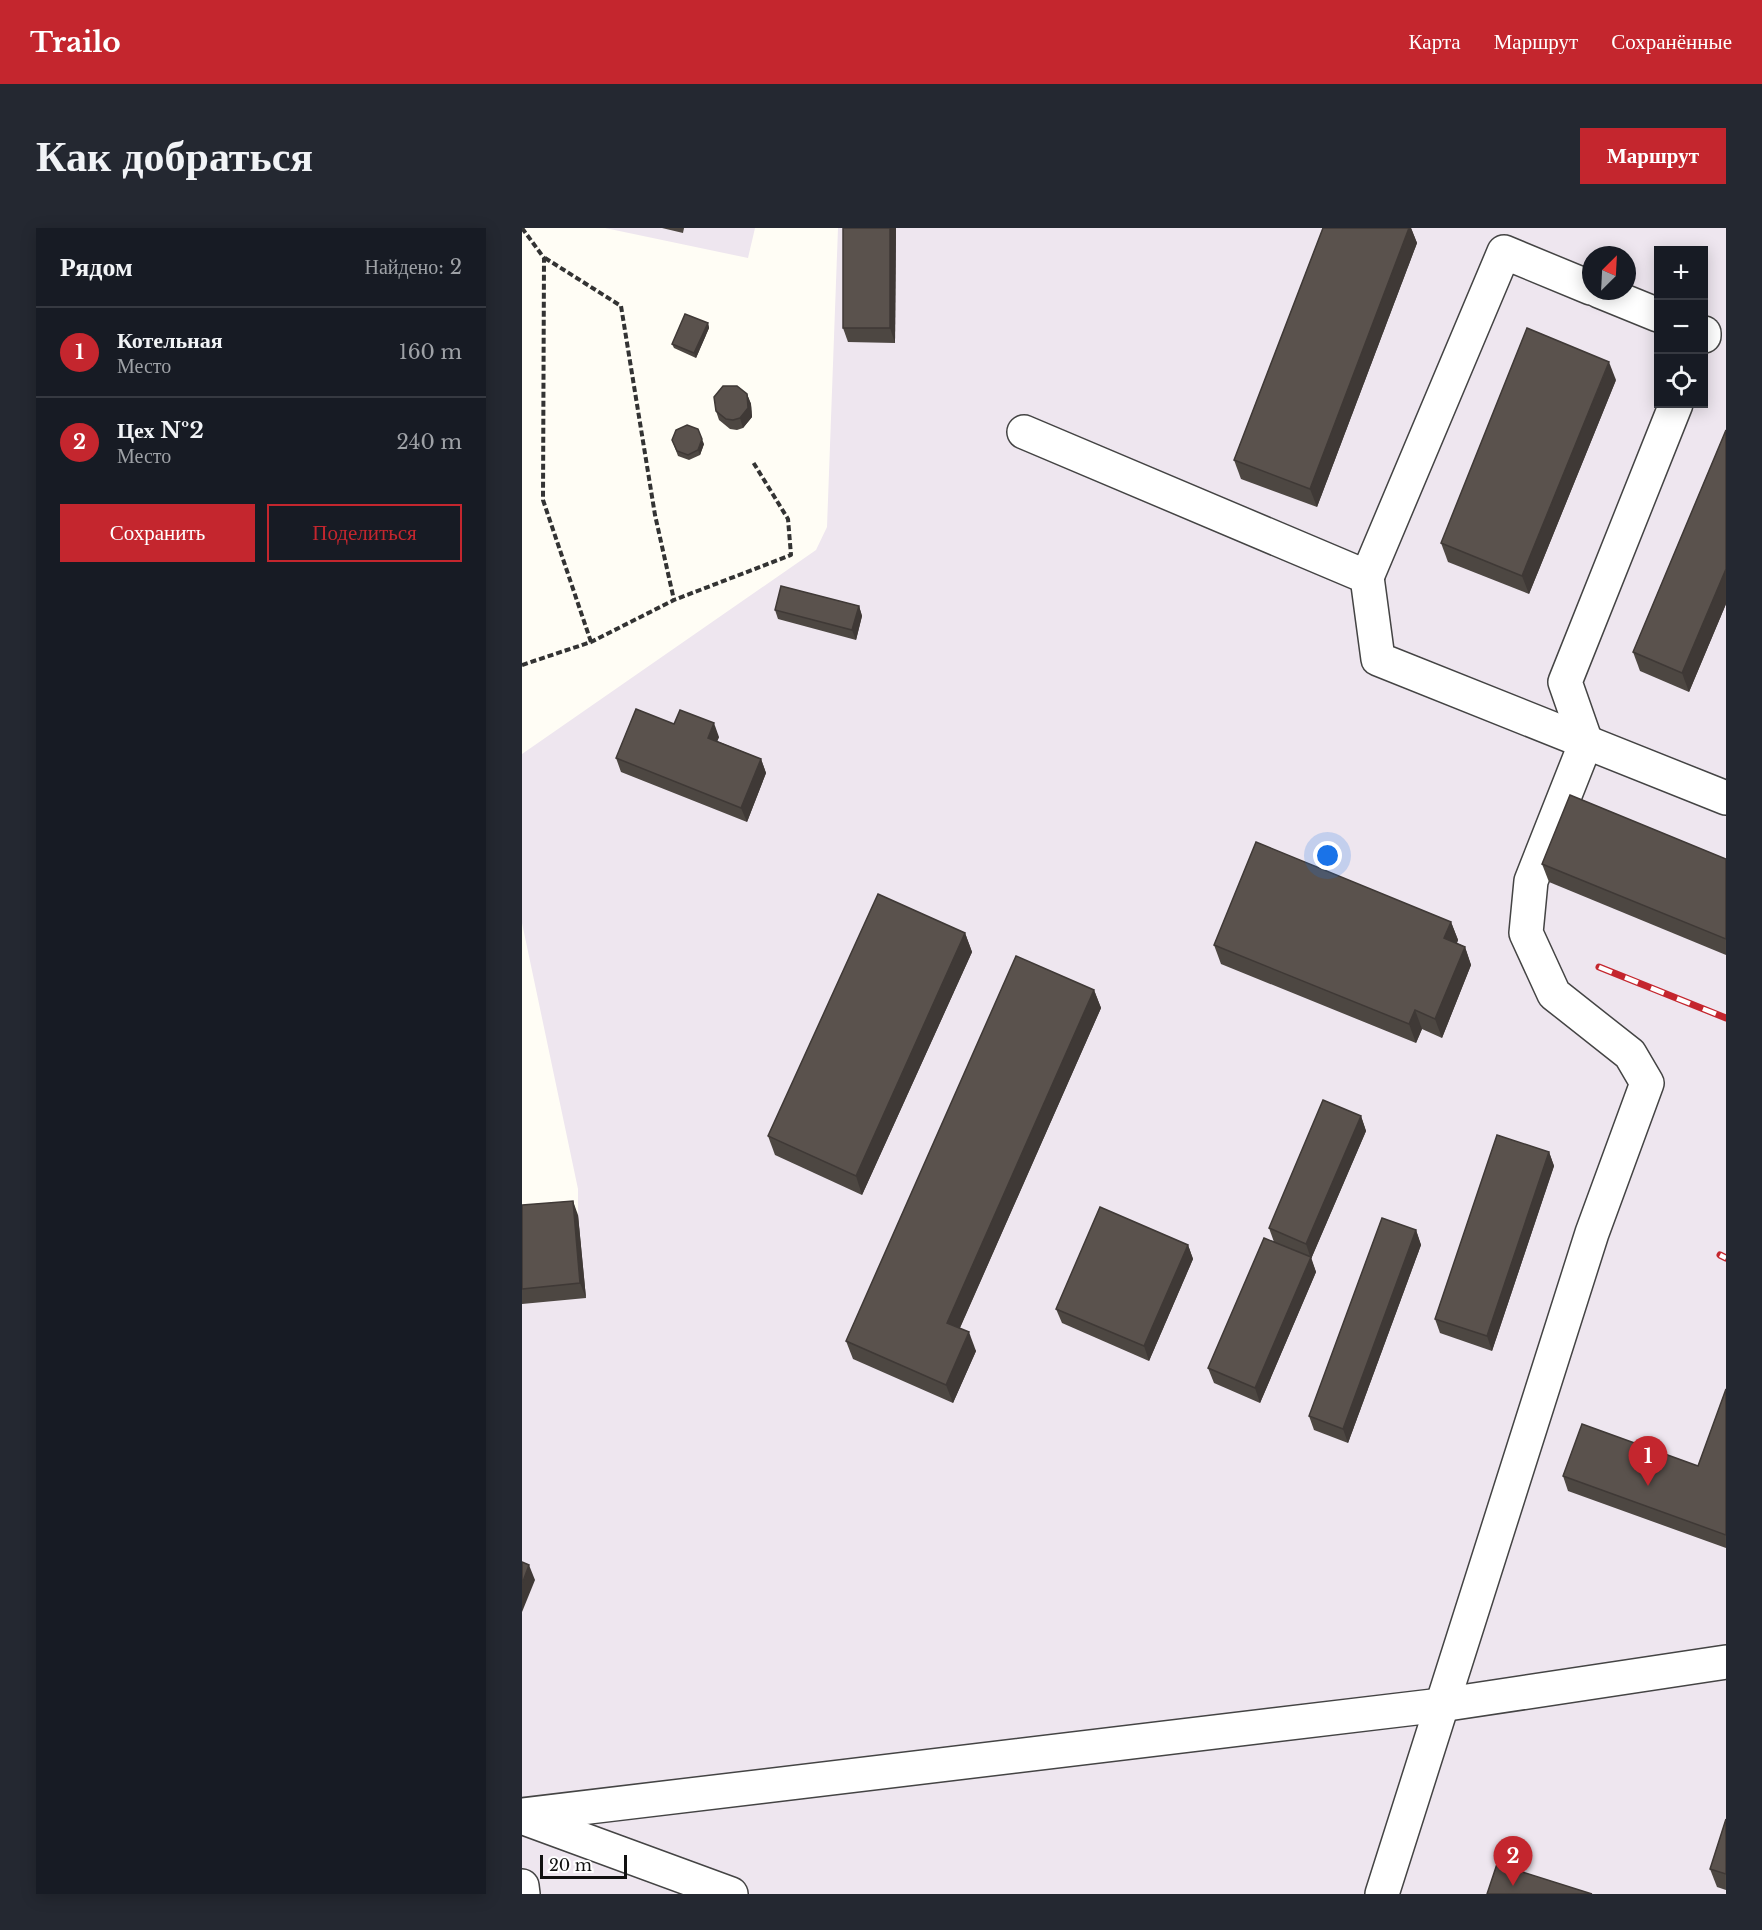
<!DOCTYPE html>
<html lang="ru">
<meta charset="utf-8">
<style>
:root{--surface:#171b24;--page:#242831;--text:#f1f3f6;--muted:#9ea1a6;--line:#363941;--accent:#c4262e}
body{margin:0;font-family:"Libre Baskerville",serif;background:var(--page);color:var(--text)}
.controls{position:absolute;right:18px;top:18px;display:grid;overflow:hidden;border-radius:0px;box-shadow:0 3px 15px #0003}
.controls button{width:54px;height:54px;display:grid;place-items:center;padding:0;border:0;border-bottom:2px solid var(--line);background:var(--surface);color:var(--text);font:30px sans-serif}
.compass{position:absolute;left:1060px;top:18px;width:54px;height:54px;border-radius:50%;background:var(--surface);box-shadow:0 3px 15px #0003;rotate:24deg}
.scale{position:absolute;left:18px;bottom:15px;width:87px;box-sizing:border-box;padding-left:6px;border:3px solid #111;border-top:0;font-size:16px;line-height:21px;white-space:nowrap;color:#111;-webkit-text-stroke:4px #fff;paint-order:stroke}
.you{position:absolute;left:806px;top:628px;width:21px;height:21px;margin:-15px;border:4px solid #fff;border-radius:50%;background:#1a73e8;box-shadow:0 0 0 9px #1a73e833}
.badge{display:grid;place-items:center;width:39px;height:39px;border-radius:50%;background:var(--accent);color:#fff;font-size:20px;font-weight:700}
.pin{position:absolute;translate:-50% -50px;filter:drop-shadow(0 2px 3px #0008)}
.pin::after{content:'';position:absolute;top:32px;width:21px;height:18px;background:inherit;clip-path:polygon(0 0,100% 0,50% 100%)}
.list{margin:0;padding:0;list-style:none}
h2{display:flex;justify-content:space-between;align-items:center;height:78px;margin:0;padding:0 24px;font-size:26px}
h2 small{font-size:20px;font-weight:400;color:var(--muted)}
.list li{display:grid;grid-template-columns:39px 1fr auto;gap:18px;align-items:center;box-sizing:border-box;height:90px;padding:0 24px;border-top:2px solid var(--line)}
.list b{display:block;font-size:22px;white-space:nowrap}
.list p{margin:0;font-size:20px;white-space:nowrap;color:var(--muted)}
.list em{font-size:20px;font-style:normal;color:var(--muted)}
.actions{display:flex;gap:12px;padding:18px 24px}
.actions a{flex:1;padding:14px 0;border:2px solid var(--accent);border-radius:0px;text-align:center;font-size:21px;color:var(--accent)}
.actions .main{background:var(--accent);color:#fff}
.icon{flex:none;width:33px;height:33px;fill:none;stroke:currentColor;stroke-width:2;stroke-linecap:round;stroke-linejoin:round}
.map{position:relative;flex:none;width:1204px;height:1666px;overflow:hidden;border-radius:0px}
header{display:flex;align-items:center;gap:36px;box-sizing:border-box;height:84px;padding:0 30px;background:var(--accent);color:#fff}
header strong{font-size:28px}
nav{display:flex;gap:33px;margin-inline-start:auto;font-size:21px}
.intro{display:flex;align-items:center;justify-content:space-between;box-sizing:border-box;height:144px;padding:0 36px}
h1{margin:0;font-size:42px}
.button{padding:15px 27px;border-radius:0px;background:var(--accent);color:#fff;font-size:21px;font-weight:700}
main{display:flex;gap:36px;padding:0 36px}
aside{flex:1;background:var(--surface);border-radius:0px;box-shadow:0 3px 15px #0003}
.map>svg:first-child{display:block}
.industrial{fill:#eee6ef;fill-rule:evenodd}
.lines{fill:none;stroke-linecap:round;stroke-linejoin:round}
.minor-casing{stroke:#444;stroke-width:36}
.path{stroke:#333;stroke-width:4;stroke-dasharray:6 3;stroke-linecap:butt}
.minor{stroke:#fff;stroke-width:33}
.rail-casing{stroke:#c4262e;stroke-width:7}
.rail{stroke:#fff;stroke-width:4.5;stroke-dasharray:14;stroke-linecap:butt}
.wall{fill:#4d4742}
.shaded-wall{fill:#3f3936}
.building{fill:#5a524d;stroke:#3f3936;stroke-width:1.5}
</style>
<header>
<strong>Trailo</strong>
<nav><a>Карта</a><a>Маршрут</a><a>Сохранённые</a></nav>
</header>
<div class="intro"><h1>Как добраться</h1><a class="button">Маршрут</a></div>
<main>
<aside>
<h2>Рядом<small>Найдено: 2</small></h2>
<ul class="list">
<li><span class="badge">1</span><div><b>Котельная</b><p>Место</p></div><em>160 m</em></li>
<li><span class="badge">2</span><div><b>Цех №2</b><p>Место</p></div><em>240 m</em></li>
</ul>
<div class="actions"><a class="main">Сохранить</a><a>Поделиться</a></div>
</aside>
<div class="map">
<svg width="1204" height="1666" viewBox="0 0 1204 1666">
<rect width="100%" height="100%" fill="#fffdf5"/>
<g class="industrial">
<polygon points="83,0 233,0 226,30"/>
<path d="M316,0h888v1666h-1204v-674l56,-5v-26l-56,-266v-169l294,-204 11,-23zM1136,22h46v154h-46zM1069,27h36v36h-36z"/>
</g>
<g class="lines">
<g class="minor-casing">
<g id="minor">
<polyline points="1077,63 1136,87"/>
<polyline points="1182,105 1182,108"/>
<polyline points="502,204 845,349 856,431 1204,570"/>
<polyline points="845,349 982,24 1069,60"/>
<polyline points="0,1587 919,1477 1204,1434"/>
<polyline points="2,1590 209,1666"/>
<polyline points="0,1658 1,1666"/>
<polyline points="860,1666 1070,1005 1125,855 1108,826 1032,766 1004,705 1009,653 1064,514 1043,454 1154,176"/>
</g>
</g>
<g class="path">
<polyline points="0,0 22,30 21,272 69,414"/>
<polyline points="23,30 99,78 133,287 152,372"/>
<polyline points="0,437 69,414 152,372 269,327 266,291 231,234"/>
</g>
<use href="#minor" class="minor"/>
<g class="rail-casing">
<g id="rail">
<polyline points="1077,739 1204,790"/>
<polyline points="1198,1027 1204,1030"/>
</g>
</g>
<use href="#rail" class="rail"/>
</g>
<g class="wall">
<polygon points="140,0 162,0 161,5"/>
<polygon points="374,0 373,115 326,114 321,100"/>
<polygon points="801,0 889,0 895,15 795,279 719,251 712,232"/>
<polygon points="186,95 187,100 174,130 152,120 150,116"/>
<polygon points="1094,152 1007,366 926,334 919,315"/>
<polygon points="225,166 229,176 230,189 221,200 215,202 208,201 197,192 194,183"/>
<polygon points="1204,202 1204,376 1167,464 1118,443 1111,424"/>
<polygon points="150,212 182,216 178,227 167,232 156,228"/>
<polygon points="337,378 340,388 334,412 256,391 253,382"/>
<polygon points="152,496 197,509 195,513 239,531 244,545 225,594 99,544 94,530"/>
<polygon points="1204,631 1204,727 1027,654 1020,636"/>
<polygon points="929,694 936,712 935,715 943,719 949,737 920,810 900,801 894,815 699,736 692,717"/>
<polygon points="443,705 450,724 340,967 253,927 246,908"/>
<polygon points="572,762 579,780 438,1100 454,1123 431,1175 331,1131 324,1113"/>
<polygon points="839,888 844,903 789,1031 794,1044 738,1175 692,1155 686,1140 752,1014 747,1000"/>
<polygon points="1027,924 1032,938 970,1123 918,1105 913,1091"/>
<polygon points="0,977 56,987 64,1070 0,1076"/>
<polygon points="894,1002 899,1017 826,1215 792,1202 787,1188"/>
<polygon points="666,1017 671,1031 627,1133 540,1095 534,1081"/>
<polygon points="1204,1161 1204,1320 1046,1263 1041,1248 1176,1238"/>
<polygon points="1204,1591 1204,1662 1195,1659 1188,1641"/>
</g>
<g class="shaded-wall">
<polygon points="368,0 374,0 373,115 368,100"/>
<polygon points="887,0 889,0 895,15 795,279 788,261"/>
<polygon points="186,95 187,100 174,130 172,125"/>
<polygon points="1087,134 1094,152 1007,366 1000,348"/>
<polygon points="225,166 229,176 230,189 221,200 218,190"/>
<polygon points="180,211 182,216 178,227 176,222"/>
<polygon points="1204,341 1204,376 1167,464 1160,445"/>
<polygon points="337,378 340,388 334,412 330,402"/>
<polygon points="192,495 197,509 191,524 186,510"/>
<polygon points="239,531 244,545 225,594 219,580"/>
<polygon points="929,694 936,712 929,729 922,710"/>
<polygon points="443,705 450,724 340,967 334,948"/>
<polygon points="943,719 949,737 920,810 913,791"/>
<polygon points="572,762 579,780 432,1113 425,1095"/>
<polygon points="893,782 900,801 894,815 887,796"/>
<polygon points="839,888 844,903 789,1031 784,1016"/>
<polygon points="1027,924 1032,938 970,1123 965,1108"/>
<polygon points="51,973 56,987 64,1070 58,1055"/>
<polygon points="894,1002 899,1017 826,1215 821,1201"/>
<polygon points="666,1017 671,1031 627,1133 622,1118"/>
<polygon points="789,1029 794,1044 738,1175 733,1160"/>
<polygon points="447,1104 454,1123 431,1175 424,1157"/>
<polygon points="7,1337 13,1352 0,1384 0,1356"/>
</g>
<g class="building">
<rect x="321" y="0" width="47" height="100"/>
<polygon points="801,0 887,0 788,261 712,232"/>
<polygon points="163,86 186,95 172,125 150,116"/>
<polygon points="1005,100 1087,134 1000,348 919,315"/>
<polygon points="201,158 215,158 225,166 226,180 218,190 211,192 204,191 194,183 192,169"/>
<polygon points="165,197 176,201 180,211 176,222 166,227 155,223 150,212 154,202"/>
<polygon points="1204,202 1204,341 1160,445 1111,424"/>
<polygon points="259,358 337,378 330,402 253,382"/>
<polygon points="114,481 152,496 158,482 192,495 186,510 239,531 219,580 94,530"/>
<polygon points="1048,567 1204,631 1204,711 1020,636"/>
<polygon points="734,614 929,694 922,710 943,719 913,791 893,782 887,796 692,717"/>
<polygon points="356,666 443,705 334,948 246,908"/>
<polygon points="494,728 572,762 425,1095 447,1104 424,1157 324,1113"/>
<polygon points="801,872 839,888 784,1016 747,1000"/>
<polygon points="975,907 1027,924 965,1108 913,1091"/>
<polygon points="51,973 58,1055 0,1061 0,977"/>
<polygon points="578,979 666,1017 622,1118 534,1081"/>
<polygon points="860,990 894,1002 821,1201 787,1188"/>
<polygon points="742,1010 789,1029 733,1160 686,1140"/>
<polygon points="1204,1161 1204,1307 1041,1248 1060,1196 1176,1238"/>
<polygon points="0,1334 7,1337 0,1356"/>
<polygon points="1204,1591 1204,1646 1188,1641"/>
<polygon points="975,1636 1070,1666 965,1666"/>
</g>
</svg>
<div class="controls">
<button>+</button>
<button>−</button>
<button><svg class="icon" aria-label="locate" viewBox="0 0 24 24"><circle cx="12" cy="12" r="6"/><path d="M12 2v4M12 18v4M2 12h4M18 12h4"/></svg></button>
</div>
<svg class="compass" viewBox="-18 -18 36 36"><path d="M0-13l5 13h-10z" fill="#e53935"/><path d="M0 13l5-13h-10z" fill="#9ea1a6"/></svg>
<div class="scale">20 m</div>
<div class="you"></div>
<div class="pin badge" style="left:1126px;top:1258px">1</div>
<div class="pin badge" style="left:991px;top:1658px">2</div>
</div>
</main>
